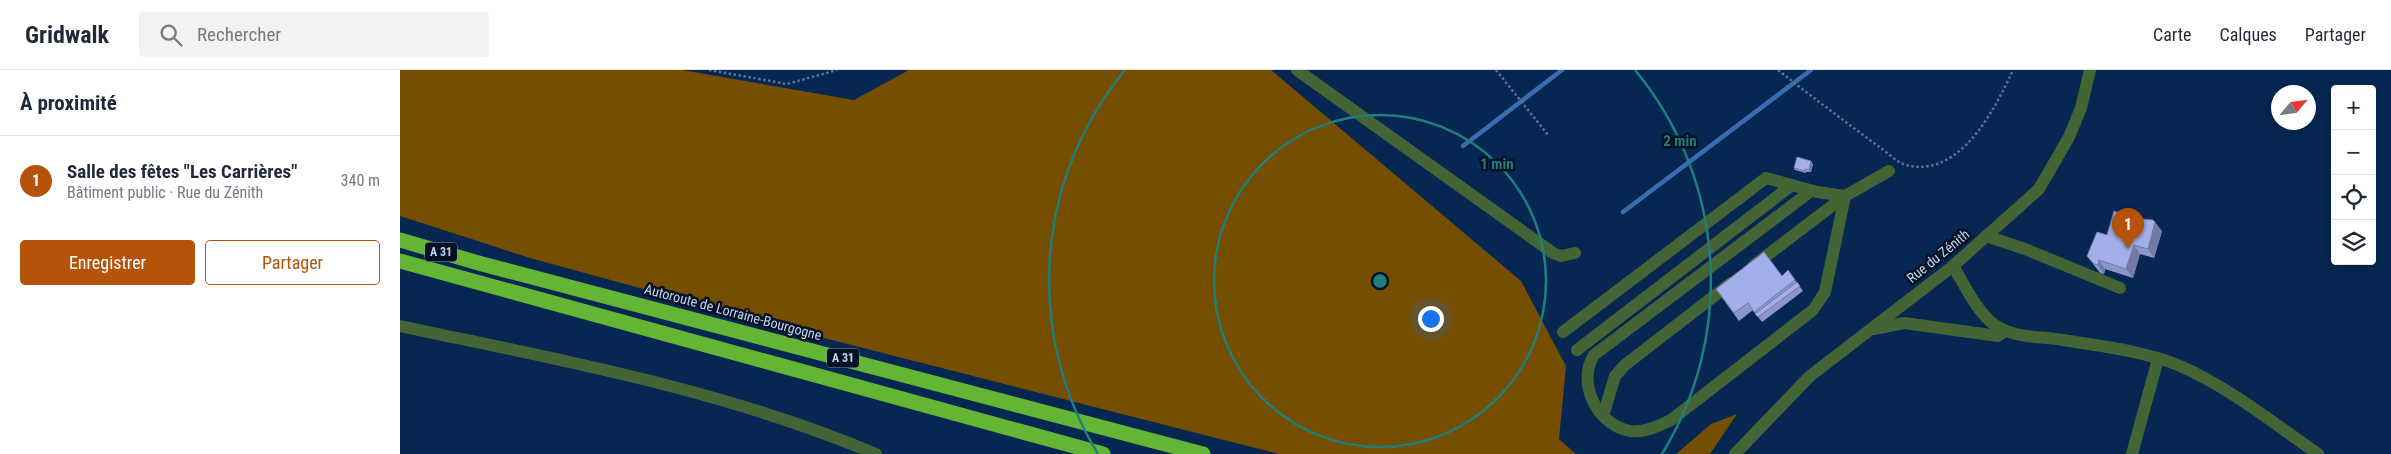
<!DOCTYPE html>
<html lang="fr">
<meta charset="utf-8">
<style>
:root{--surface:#fff;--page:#f2f2f3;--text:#1f2937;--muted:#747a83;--line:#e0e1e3;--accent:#b45309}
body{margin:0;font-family:"Roboto Condensed",sans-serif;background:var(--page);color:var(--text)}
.controls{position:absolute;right:15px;top:15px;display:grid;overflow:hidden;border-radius:5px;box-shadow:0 2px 8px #0003}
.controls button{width:45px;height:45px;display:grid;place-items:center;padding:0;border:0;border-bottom:1px solid var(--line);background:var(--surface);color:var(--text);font:25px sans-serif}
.compass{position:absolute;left:1871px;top:15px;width:45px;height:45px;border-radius:50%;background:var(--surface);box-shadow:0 2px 8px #0003;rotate:62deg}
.you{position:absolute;left:1030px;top:248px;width:18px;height:18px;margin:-12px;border:4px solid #fff;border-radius:50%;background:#1a73e8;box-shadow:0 0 0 8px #1a73e833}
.badge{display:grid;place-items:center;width:32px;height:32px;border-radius:50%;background:var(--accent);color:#fff;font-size:16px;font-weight:700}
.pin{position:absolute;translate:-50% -41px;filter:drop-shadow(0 1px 2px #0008)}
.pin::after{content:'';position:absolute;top:26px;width:18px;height:15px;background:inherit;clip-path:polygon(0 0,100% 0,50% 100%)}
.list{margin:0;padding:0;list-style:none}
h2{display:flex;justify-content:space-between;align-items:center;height:65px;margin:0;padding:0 20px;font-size:21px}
h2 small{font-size:16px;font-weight:400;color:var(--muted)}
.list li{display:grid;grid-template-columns:32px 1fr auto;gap:15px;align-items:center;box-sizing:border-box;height:90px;padding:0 20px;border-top:1px solid var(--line)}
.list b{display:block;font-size:19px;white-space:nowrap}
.list p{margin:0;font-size:16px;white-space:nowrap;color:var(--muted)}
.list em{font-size:16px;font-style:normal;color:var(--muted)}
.actions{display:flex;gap:10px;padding:15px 20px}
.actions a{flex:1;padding:11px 0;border:1px solid var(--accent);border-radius:5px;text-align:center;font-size:18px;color:var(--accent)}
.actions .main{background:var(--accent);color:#fff}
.icon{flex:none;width:28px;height:28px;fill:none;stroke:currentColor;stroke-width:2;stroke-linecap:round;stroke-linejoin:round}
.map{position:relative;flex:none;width:1991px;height:384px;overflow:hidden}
header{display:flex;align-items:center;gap:30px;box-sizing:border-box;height:70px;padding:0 25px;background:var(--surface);border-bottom:1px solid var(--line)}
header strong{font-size:24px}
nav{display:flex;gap:28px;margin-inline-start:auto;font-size:18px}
.search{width:350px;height:45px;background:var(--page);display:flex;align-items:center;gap:12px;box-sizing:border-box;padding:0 18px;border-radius:5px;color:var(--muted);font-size:19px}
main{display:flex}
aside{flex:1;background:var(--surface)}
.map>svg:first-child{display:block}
.forest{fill:#754e00}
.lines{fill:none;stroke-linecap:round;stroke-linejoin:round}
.stream{stroke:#396cb0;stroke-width:4.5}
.path{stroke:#587398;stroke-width:2.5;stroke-dasharray:2.5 2.5;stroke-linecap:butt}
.minor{stroke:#446435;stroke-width:12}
.highway{stroke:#63b533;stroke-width:15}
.wall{fill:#8c96ca}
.shaded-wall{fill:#727aa4}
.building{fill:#a3aeeb;stroke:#727aa4}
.ring{fill:none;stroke:#217f7b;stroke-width:2.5}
.labels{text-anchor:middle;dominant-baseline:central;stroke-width:5;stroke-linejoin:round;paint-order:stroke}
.shield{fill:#041124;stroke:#889ab3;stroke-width:1}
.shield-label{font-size:12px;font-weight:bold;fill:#c0d4f0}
.street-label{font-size:14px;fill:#c0d4f0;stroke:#041124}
.centre{fill:#217f7b;stroke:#041124;stroke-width:2.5}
.ring-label{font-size:15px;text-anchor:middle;font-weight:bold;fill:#217f7b;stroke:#041124;stroke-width:5;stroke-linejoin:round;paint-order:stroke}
</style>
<header>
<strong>Gridwalk</strong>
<div class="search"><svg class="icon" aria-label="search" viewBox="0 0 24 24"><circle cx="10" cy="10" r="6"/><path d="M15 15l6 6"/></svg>Rechercher</div>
<nav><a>Carte</a><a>Calques</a><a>Partager</a></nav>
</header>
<main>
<aside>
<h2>À proximité<small></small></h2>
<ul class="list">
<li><span class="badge">1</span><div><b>Salle des fêtes &quot;Les Carrières&quot;</b><p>Bâtiment public · Rue du Zénith</p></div><em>340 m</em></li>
</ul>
<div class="actions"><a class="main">Enregistrer</a><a>Partager</a></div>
</aside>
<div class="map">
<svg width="1991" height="384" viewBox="0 0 1991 384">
<rect width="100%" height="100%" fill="#052752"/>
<g class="forest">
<polygon points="0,0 282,0 454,30 509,0 871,0 1121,211 1166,296 1159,369 1176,384 879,384 393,260 130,188 0,146"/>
<polygon points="1337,344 1310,384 1276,384 1311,354"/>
</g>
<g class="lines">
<g class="stream">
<polyline points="1063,76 1162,0"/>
<polyline points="1223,142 1411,0"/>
</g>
<g class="path">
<polyline points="309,0 387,14 437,0"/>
<polyline points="1096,0 1148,65"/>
<path d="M1378,0c33,26 66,51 100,76 8,5 19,17 28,19 54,14 89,-56 107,-95"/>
</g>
<g class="minor">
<polyline points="897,0 1153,183 1161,186 1175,183"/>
<path d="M1411,121l-217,164c-18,28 4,71 36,76 15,2 28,-5 41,-11l142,-110 12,-18 20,-96"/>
<polyline points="1586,166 1625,179 1720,218"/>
<polyline points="1353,196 1445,126"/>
<path d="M1553,196c11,18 22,42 38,56 20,17 48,14 72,18 38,6 80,11 115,25 51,22 95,58 140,89"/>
<path d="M0,256c160,34 325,64 476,128"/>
<polyline points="1474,259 1504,253 1598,266 1605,261"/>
<polyline points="1163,262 1366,108 1417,122 1445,126 1489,101"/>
<polyline points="1177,280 1392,115"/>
<polyline points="1203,346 1215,306 1225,295 1331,213"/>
<polyline points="1335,384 1410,306 1553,196 1639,119 1669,67 1681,38 1690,0"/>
<polyline points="1732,384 1758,289"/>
</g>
<g class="highway">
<polyline points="0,170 82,194 803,384"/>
<polyline points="0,191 703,384"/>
</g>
</g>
<g class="wall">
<polygon points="1413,94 1411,102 1406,102 1406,103 1395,100 1394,98"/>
<polygon points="1762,161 1754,188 1740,184 1733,208 1705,199 1704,204 1700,203 1687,186 1707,165"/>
<polygon points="1388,200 1403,221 1362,252 1353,240 1339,251 1316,219 1382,206"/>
</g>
<g class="shaded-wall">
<polygon points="1411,91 1413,94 1411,102 1409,100"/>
<polygon points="1755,152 1762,161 1754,188 1748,179"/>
<polygon points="1734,175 1740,184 1733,208 1726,199"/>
<polygon points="1699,190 1705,199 1704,204 1698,195"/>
</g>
<g class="building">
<polygon points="1397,87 1411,91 1409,100 1405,99 1405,101 1394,98"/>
<polygon points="1714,141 1731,148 1753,150 1755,152 1748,179 1734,175 1726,199 1699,190 1698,195 1694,194 1687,186 1697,162 1707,165"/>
<polygon points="1364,182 1382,206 1388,200 1395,210 1354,242 1348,233 1334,243 1316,219"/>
<polygon points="1397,212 1400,216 1358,247 1355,244"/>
</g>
<g class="ring">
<circle cx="980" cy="211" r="166"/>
<path d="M698 384A331 331 0 0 1 725 0M1235 0A331 331 0 0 1 1262 384"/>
</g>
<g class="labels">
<g class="shield">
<rect x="25" y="172.5" width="32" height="19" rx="4"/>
<rect x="427" y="278.5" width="32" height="19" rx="4"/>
</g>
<g class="shield-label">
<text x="41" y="182">A 31</text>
<text x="443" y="288">A 31</text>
</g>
<g class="street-label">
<text transform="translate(1538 186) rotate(-39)">Rue du Zénith</text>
<text transform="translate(333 242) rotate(15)">Autoroute de Lorraine-Bourgogne</text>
</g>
</g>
<circle cx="980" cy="211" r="8" class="centre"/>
<g class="ring-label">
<text x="1280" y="76">2 min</text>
<text x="1097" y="99">1 min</text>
</g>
</svg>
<div class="controls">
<button>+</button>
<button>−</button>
<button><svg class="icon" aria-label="locate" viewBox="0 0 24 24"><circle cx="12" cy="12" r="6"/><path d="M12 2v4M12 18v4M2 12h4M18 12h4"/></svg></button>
<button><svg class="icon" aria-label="layers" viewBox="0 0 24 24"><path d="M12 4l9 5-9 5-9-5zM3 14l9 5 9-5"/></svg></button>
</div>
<svg class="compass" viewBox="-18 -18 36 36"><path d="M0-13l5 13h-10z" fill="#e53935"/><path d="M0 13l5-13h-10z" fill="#747a83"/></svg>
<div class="you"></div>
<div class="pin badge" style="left:1728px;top:179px">1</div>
</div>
</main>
